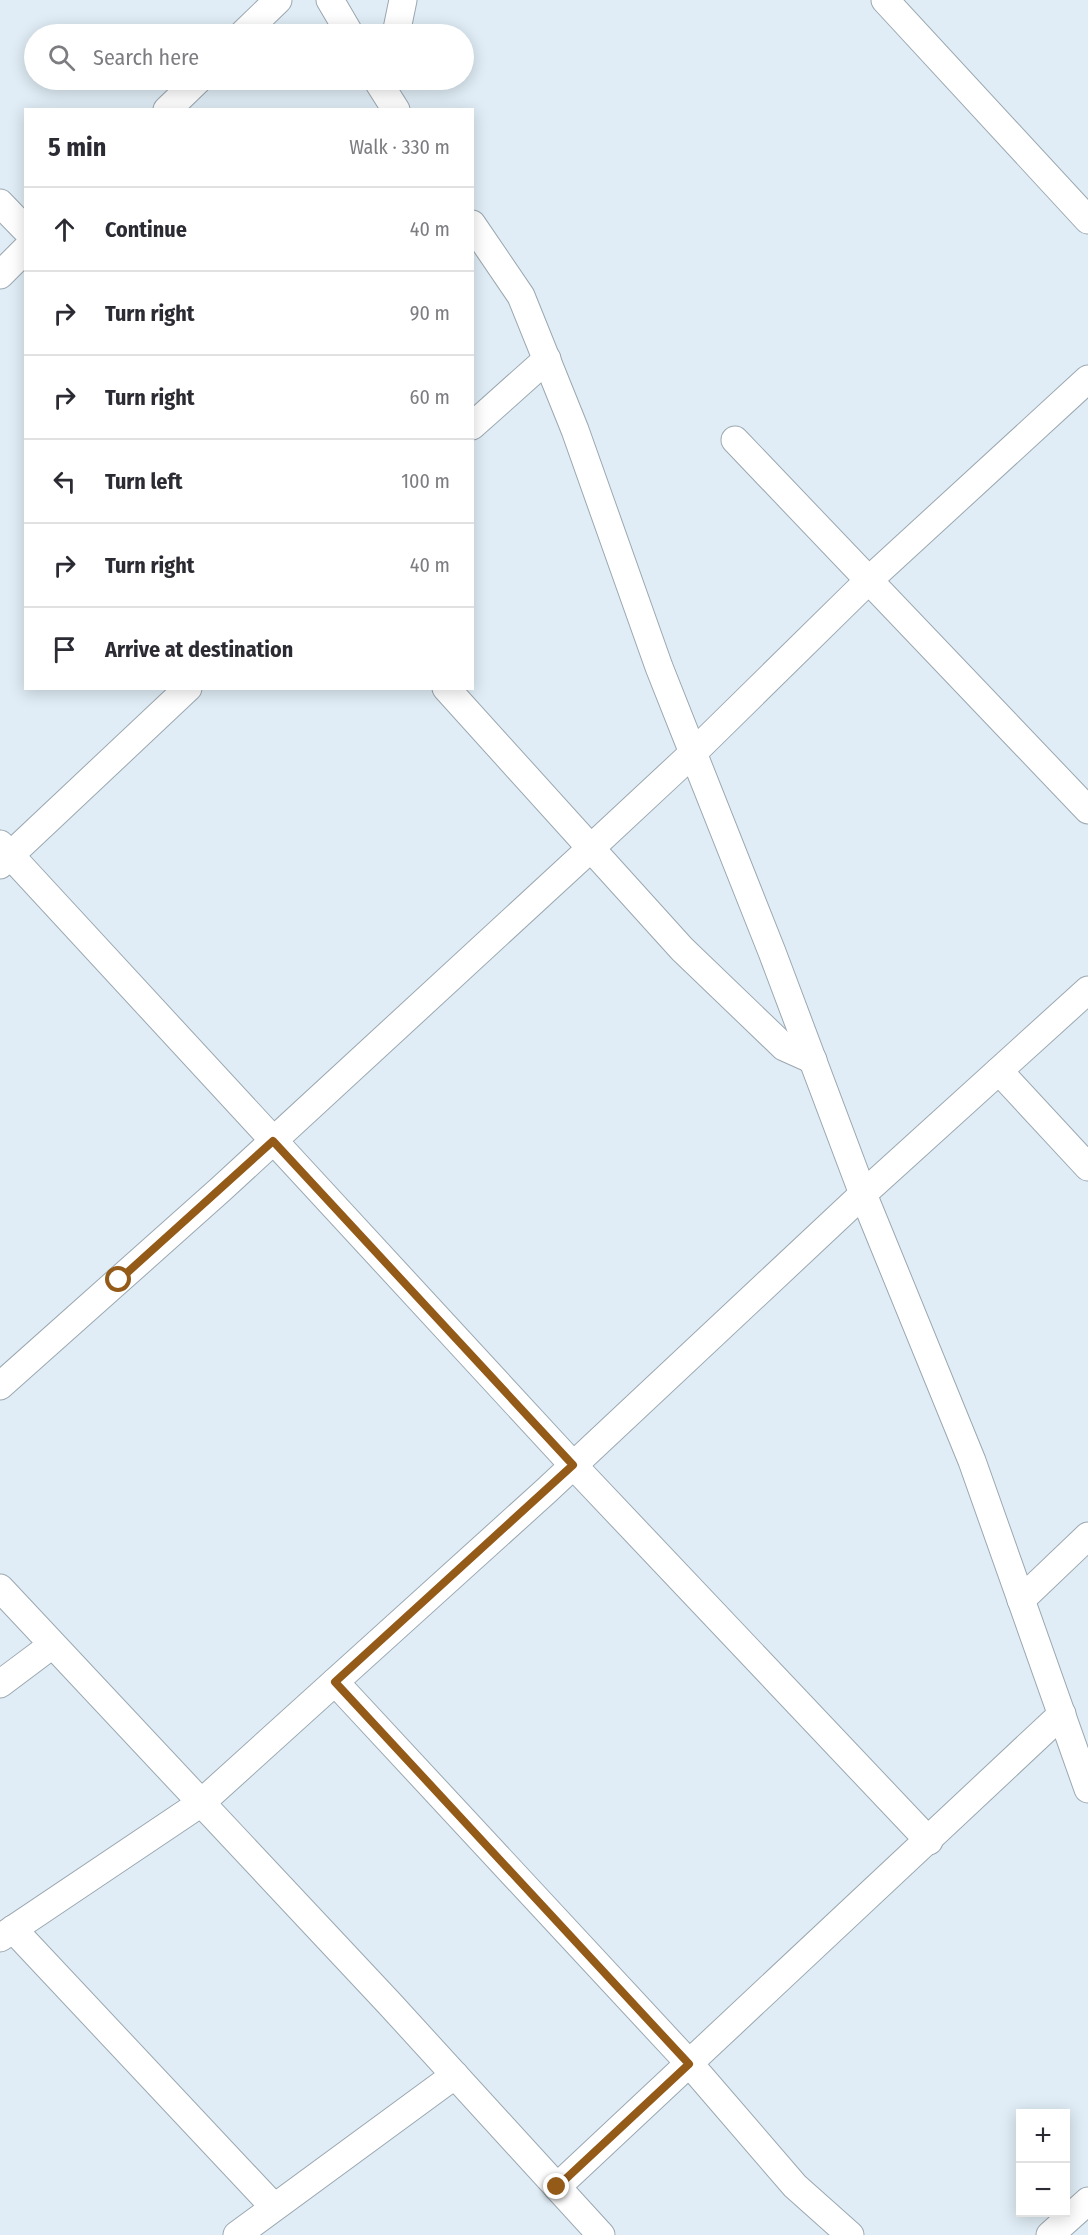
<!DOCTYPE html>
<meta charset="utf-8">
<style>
:root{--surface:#fff;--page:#f7f7f7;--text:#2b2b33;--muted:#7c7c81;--line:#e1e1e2}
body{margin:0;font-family:"Fira Sans Condensed",sans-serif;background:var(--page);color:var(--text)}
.controls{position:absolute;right:18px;bottom:18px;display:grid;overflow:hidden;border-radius:0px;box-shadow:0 3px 15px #0003}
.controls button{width:54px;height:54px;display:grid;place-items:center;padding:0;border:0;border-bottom:2px solid var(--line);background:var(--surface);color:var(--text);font:30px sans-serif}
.stop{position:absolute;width:18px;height:18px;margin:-14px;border:4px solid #945a18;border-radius:50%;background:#fff}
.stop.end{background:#945a18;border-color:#fff;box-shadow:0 2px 6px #0008}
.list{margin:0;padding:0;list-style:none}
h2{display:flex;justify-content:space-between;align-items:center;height:78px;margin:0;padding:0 24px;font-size:26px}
h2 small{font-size:20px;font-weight:400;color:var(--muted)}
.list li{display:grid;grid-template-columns:39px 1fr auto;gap:18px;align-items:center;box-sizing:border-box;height:84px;padding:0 24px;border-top:2px solid var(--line)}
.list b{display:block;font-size:22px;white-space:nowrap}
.list em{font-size:20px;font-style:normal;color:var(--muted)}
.icon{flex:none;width:33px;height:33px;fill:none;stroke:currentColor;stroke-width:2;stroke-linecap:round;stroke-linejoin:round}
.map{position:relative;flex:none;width:1088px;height:2235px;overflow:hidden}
.search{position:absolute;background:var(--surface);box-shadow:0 3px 15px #0003;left:24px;top:24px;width:450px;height:66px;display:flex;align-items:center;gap:15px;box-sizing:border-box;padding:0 21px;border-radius:33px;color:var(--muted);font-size:22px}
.panel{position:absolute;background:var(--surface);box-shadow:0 3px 15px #0003;left:24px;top:108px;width:450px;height:582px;border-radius:0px}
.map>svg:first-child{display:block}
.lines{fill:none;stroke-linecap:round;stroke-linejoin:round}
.minor-casing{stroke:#9ba8b0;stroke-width:29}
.minor{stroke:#fff;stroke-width:27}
.route{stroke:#945a18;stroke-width:8}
</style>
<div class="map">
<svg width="1088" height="2235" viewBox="0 0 1088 2235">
<rect width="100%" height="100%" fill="#e0edf6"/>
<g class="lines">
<g class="minor-casing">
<g id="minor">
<polyline points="330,0 350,34"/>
<polyline points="885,0 1088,220"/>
<polyline points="243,34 278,0"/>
<polyline points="396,34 403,0"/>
<polyline points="377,80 396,110"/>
<polyline points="167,110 198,80"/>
<polyline points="0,203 26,230"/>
<polyline points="472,224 521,296 575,430 659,667 772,952 863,1194 972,1461 1088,1789"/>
<polyline points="0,275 26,249"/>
<polyline points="472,426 547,359"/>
<polyline points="735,440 1088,810"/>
<polyline points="446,688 682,949 784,1047 813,1060"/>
<polyline points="0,844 573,1465 929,1841"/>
<polyline points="0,865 188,688"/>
<polyline points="999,1071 1088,1167"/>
<polyline points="0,1386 221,1189 591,848 693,753 869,580 1088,379"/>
<polyline points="0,1588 389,2003 601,2235"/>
<polyline points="1021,1600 1088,1536"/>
<polyline points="335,1682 689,2063 795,2186 850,2235"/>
<polyline points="0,1684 52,1645"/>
<polyline points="13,1929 273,2206"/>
<polyline points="0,1938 201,1803 546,1491 863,1194 1088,990"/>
<polyline points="557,2187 1062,1714"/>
<polyline points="237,2235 455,2075"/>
<polyline points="1050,2235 1088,2201"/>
</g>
</g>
<use href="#minor" class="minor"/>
</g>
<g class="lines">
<polyline class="route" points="119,1280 273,1141 573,1465 335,1682 689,2064 557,2187"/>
</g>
</svg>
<div class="controls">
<button>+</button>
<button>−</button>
</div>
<div class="stop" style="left:119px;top:1280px"></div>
<div class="stop end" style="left:557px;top:2187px"></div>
<div class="search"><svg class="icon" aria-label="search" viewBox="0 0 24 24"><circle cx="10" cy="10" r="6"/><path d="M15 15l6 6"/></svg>Search here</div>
<section class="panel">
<h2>5 min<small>Walk · 330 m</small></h2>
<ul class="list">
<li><svg class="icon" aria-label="ahead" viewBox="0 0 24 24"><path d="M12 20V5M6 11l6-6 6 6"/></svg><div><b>Continue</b></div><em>40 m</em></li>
<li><svg class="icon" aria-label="right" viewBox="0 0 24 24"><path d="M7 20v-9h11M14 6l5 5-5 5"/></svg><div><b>Turn right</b></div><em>90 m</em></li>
<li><svg class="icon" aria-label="right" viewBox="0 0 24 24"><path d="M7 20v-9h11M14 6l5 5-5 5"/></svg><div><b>Turn right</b></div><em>60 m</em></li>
<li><svg class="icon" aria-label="left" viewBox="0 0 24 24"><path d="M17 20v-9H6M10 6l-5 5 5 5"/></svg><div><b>Turn left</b></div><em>100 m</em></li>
<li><svg class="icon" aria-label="right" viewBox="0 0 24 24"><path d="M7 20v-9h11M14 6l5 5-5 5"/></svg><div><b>Turn right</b></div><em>40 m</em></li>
<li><svg class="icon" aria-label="arrive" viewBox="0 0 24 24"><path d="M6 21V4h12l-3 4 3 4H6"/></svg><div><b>Arrive at destination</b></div></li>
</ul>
</section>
</div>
